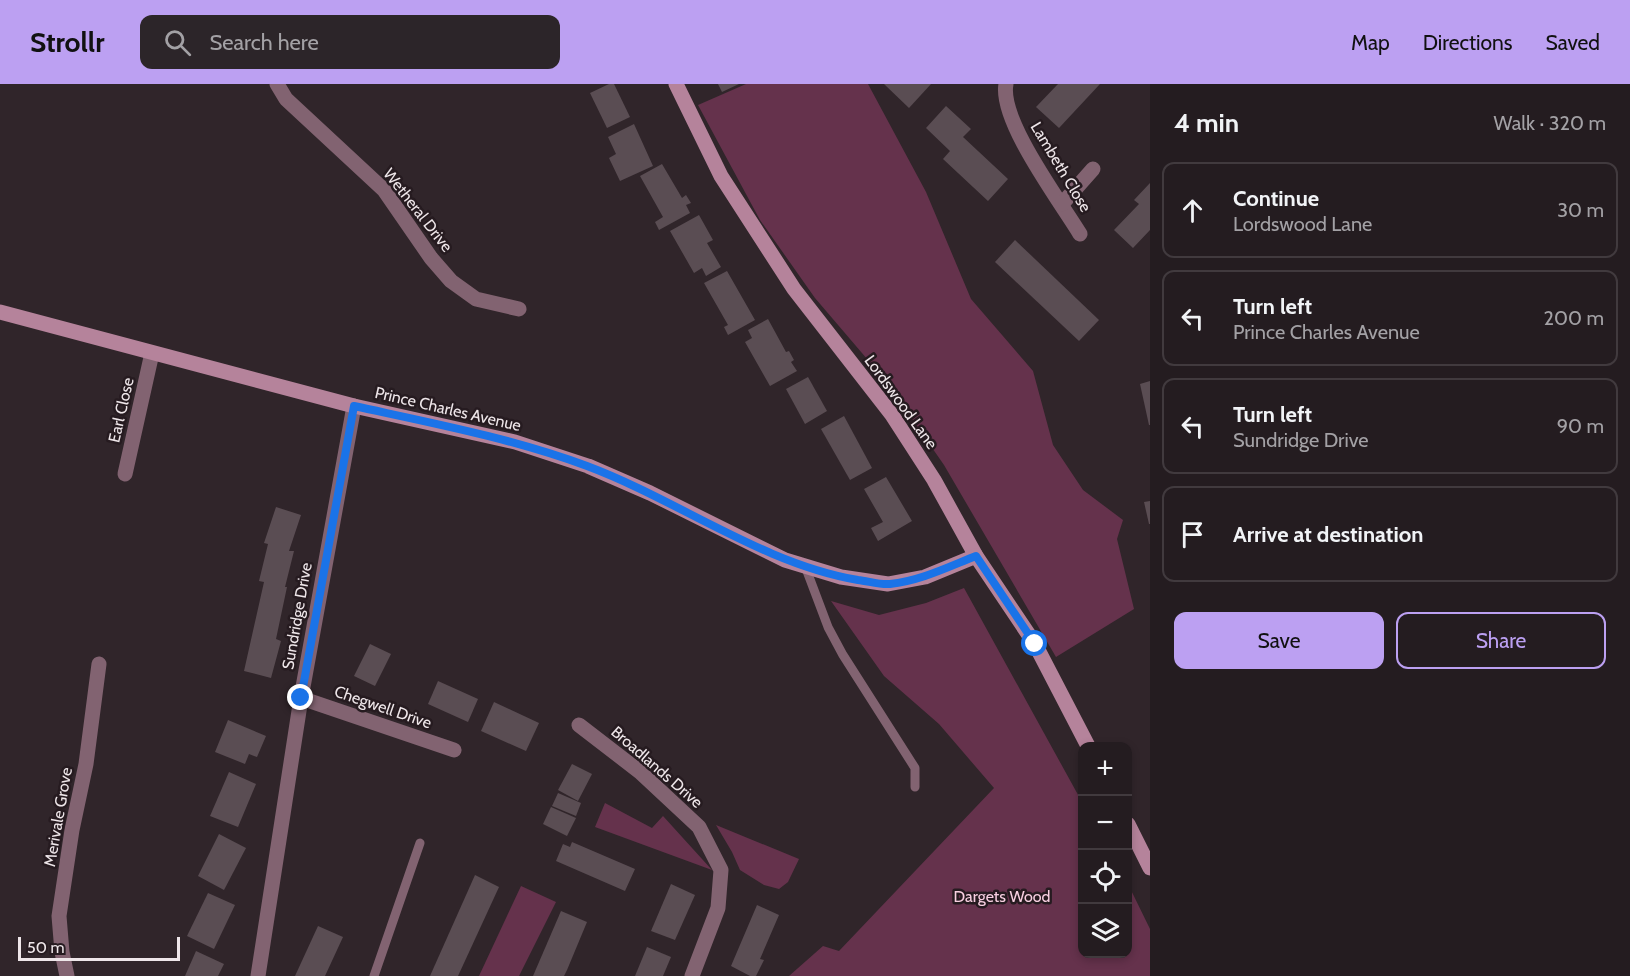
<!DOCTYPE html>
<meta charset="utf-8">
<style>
:root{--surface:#241c20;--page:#2c2529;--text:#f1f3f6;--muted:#a3a1a5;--line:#413a3e;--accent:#bca0f2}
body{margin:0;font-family:Cabin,sans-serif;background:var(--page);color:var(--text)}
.controls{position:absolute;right:18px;bottom:18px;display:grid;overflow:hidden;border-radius:12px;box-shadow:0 3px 9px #0003}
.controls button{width:54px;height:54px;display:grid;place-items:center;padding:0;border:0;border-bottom:2px solid var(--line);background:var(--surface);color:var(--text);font:30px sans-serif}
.scale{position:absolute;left:18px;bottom:15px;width:162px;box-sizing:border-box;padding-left:6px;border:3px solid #eee6e9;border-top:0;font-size:16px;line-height:21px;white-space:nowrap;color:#eee6e9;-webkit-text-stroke:4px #261b20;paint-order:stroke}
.stop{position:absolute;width:18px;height:18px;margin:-14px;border:4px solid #1a73e8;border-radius:50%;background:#fff}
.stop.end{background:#1a73e8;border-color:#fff;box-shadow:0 2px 6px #0008}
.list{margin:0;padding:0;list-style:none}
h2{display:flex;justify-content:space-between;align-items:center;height:78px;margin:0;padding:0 24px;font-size:26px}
h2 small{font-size:20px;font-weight:400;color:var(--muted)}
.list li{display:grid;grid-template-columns:39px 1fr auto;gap:18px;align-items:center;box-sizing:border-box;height:96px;margin:0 12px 12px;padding:0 12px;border:2px solid var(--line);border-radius:12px}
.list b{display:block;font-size:22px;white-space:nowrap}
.list p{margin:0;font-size:20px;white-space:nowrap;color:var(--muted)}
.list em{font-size:20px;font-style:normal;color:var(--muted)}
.actions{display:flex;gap:12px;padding:18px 24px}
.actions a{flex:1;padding:14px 0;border:2px solid var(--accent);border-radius:12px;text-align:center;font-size:21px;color:var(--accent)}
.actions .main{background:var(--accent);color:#111}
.icon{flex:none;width:33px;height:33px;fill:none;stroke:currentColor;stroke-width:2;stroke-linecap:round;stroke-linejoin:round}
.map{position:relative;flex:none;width:1150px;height:892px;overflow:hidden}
header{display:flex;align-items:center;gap:36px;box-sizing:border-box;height:84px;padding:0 30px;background:var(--accent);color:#111}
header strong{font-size:28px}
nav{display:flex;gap:33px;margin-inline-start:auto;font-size:21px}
.search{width:420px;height:54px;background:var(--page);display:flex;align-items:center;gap:15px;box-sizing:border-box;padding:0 21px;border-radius:12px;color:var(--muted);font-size:22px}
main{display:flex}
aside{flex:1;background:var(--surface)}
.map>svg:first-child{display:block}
.green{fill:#65324c}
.building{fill:#5a4d53}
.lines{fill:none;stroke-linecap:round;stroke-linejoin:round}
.lane{stroke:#826371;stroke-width:9}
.street{stroke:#826371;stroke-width:15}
.secondary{stroke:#b5839b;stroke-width:15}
.route{stroke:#1a73e8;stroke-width:8}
.labels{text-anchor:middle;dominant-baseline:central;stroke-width:5;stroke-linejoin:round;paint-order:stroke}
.street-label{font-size:16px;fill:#eee6e9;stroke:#261b20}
.park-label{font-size:16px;fill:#f8cfe1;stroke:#261b20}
</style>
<header>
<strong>Strollr</strong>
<div class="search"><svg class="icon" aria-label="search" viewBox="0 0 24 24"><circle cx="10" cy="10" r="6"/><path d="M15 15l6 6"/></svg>Search here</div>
<nav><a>Map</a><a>Directions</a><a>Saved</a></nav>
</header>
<main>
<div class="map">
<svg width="1150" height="892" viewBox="0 0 1150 892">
<rect width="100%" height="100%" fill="#30252a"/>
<g class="green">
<polygon points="746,0 868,0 926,108 971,215 1033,287 1053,361 1083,406 1123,436 1117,455 1134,525 1056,573 944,381 885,296 815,214 760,136 698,21"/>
<polygon points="964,504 1082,718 1082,870 1128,870 1128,800 1150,845 1150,892 789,892 823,862 839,867 994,704 939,640 884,592 831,517 879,531 926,519"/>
<polygon points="605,719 652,744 663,732 712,786 595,743"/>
<polygon points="716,741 799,775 788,798 779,805 764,801 740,786 732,768"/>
<polygon points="521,802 556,818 519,892 479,892"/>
</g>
<g class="building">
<polygon points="609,0 614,0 630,33 607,44 590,9"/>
<polygon points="718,0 739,0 722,8"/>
<polygon points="884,0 931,0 909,24"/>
<polygon points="1058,0 1100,0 1059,44 1036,23"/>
<polygon points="946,22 971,45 963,53 1008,95 988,117 943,75 950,67 926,44"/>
<polygon points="634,40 653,82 620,97 609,74 616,70 608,53"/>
<polygon points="662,80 682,114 686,111 691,119 686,121 690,129 659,146 655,138 663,133 640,92"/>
<polygon points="1150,99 1150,146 1133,164 1114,146 1139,120 1134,116"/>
<polygon points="699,131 713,156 707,159 721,183 706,192 702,184 694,189 670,147"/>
<polygon points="1015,156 1099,236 1079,257 995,178"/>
<polygon points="727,187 755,236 728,251 724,243 728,241 704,199"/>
<polygon points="768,235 786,268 789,267 794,276 791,278 797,287 770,302 745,258 752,254 748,246"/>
<polygon points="808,293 827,327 805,340 786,305"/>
<polygon points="1150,297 1150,341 1149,341 1140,300"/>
<polygon points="844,332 872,384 850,396 821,345"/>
<polygon points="886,393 912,437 878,457 871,444 883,438 864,405"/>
<polygon points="1150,417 1150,440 1149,440 1144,418"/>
<polygon points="276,423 301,431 289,467 294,467 285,503 287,503 276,555 281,557 271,594 244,587 264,498 259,497 268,460 264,459"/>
<polygon points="370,560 391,570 375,602 354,592"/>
<polygon points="438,597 478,615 468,638 428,620"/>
<polygon points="494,618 539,639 526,667 481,647"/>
<polygon points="228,636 266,652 257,673 249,670 245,680 215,668"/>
<polygon points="572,680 592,690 578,717 558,706"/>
<polygon points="229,688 256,700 238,743 210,732"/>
<polygon points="558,709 581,719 576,732 552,722"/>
<polygon points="551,723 576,734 567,752 543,740"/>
<polygon points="219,750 246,764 224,806 198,792"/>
<polygon points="572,758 635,785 625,807 556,777 563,760 570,763"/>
<polygon points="475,791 499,803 458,892 430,892"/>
<polygon points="671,800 695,811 675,856 651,847"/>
<polygon points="208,809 235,821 214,865 187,852"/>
<polygon points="757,821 779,831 760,875 764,876 756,892 750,892 731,882"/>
<polygon points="561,827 587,838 567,886 564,892 533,892"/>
<polygon points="318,842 343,853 325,892 295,892"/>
<polygon points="647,863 671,873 663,892 635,892"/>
<polygon points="196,867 224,880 218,892 185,892"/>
</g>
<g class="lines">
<g class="lane">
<polyline points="805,482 828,543 843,571 915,684 915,703"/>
<polyline points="374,892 420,759"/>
</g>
<g class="street">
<polyline points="277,0 286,15 384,106 431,174 451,197 476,215 519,225"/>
<path d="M1006,0c-7,36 54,117 74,150"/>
<polyline points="1062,120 1093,85"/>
<polyline points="125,390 152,269"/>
<polyline points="301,614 454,666"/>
<polyline points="579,641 640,688 699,743 721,786 718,824 692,892"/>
<polyline points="67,892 62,868 59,832 72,746 86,680 99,580"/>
<polyline points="258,892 301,614 354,322"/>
</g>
<g class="secondary">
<polyline points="676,0 721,92 794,205 892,331 934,396 976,472 1035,560 1088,662"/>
<polyline points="0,228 354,322 515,358 588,382 650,409 785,476 841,493 888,500 925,493 976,472"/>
<polyline points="1128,740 1150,784"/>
</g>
</g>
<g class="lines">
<path class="route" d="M301,614l53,-292c78,17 157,32 233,60 91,34 176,98 271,114 10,1 22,5 32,4 30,-3 58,-17 86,-28l59,88"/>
</g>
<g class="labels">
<g class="street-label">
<text transform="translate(1061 83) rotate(59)">Lambeth Close</text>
<text transform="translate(418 126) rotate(52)">Wetheral Drive</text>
<text transform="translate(901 318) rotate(54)">Lordswood Lane</text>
<text transform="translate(448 325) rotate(13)">Prince Charles Avenue</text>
<text transform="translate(121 326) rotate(-77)">Earl Close</text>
<text transform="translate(297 532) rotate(-80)">Sundridge Drive</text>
<text transform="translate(383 623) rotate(19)">Chegwell Drive</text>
<text transform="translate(657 683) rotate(41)">Broadlands Drive</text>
<text transform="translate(58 733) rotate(-80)">Merivale Grove</text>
</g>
<g class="park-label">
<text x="1002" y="812">Dargets Wood</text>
</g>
</g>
</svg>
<div class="controls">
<button>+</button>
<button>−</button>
<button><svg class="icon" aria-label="locate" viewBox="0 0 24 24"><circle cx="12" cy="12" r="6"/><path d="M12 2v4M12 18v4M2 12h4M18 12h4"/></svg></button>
<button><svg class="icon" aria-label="layers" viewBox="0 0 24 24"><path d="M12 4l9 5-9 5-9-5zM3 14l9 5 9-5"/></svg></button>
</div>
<div class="scale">50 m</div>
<div class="stop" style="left:1035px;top:560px"></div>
<div class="stop end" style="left:301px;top:614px"></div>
</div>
<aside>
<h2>4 min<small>Walk · 320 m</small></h2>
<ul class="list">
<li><svg class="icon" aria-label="ahead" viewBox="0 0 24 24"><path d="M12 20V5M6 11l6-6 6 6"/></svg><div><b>Continue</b><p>Lordswood Lane</p></div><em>30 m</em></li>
<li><svg class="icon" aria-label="left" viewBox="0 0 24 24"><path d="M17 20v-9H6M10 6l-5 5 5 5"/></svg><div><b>Turn left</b><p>Prince Charles Avenue</p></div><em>200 m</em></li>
<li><svg class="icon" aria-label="left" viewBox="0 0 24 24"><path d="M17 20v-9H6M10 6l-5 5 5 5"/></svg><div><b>Turn left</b><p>Sundridge Drive</p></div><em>90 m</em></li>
<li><svg class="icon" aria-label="arrive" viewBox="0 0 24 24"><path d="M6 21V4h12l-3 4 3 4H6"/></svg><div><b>Arrive at destination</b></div></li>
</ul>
<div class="actions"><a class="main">Save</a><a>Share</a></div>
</aside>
</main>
